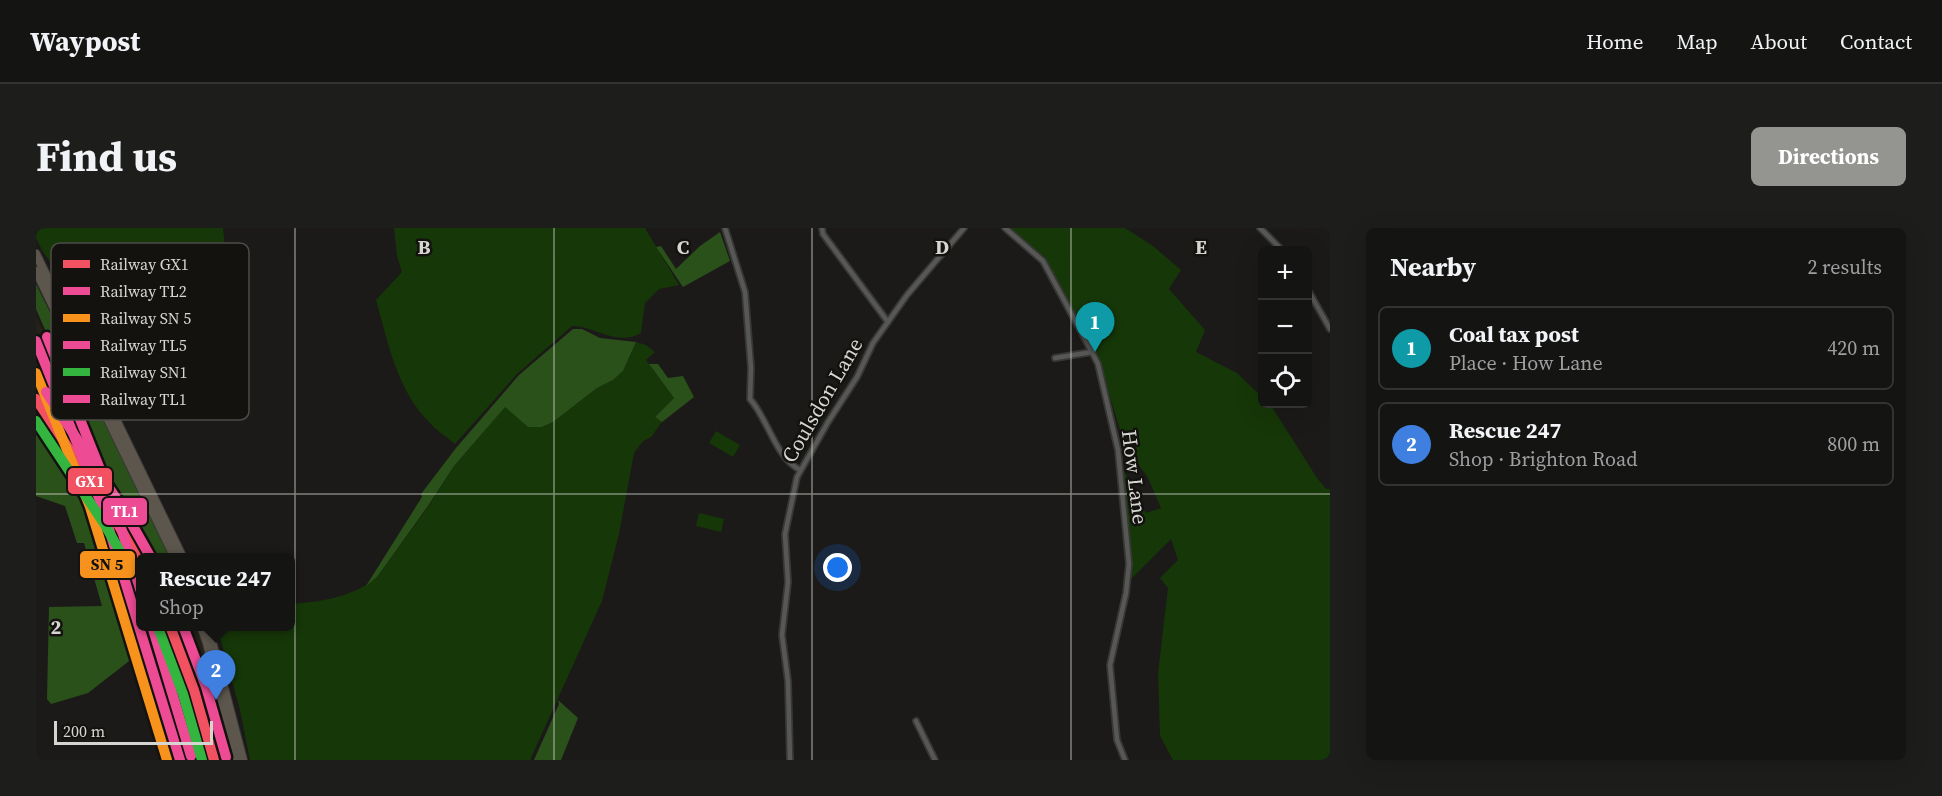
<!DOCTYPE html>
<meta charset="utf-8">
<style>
:root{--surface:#141412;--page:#1d1d1b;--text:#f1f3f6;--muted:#9d9e9f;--line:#333332;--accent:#949491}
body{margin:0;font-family:"Source Serif 4",serif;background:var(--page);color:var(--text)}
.controls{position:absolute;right:18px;top:18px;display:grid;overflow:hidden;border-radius:9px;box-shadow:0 6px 24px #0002}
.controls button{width:54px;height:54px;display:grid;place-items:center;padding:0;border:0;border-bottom:2px solid var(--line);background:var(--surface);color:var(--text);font:30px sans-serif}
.scale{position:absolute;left:18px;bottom:15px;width:159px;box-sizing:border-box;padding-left:6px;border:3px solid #d5d5d2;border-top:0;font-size:16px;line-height:21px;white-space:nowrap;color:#d5d5d2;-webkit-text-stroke:4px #13120e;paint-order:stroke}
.you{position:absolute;left:802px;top:340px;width:21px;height:21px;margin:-15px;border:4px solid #fff;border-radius:50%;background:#1a73e8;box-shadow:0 0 0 9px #1a73e833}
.badge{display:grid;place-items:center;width:39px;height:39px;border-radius:50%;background:var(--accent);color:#fff;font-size:20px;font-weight:700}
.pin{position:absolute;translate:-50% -50px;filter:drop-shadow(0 2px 3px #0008)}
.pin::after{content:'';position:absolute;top:32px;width:21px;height:18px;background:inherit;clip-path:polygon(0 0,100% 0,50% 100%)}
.popup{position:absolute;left:100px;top:325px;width:159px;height:78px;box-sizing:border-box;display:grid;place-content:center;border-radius:9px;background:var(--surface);filter:drop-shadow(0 2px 4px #0005);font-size:20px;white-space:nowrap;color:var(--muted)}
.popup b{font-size:22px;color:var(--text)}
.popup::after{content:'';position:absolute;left:50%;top:100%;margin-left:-12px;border:12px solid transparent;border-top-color:var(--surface)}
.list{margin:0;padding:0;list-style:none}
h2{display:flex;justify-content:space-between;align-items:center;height:78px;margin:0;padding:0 24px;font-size:26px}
h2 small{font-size:20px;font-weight:400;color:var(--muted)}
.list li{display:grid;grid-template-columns:39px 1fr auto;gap:18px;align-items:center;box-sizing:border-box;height:84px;margin:0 12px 12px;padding:0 12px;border:2px solid var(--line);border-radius:9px}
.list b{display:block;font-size:22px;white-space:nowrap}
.list p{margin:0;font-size:20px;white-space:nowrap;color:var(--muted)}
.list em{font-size:20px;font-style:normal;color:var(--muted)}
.icon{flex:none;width:33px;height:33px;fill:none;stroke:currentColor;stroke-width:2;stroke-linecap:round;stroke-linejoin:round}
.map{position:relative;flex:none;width:1294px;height:532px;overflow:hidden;border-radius:9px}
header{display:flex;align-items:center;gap:36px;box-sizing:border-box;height:84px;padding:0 30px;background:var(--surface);border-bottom:2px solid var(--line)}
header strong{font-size:28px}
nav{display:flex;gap:33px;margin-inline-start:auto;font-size:21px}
.intro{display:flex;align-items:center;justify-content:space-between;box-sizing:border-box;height:144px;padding:0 36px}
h1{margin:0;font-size:42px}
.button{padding:15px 27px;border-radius:9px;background:var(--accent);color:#fff;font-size:21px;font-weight:700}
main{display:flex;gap:36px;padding:0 36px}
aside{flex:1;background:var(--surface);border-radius:9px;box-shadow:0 6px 24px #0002}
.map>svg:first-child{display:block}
.built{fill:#242119}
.green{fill:#163708}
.forest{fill:#2b511b}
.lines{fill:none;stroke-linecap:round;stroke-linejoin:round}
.minor-casing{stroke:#373735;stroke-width:8}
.trunk-casing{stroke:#373735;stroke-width:10}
.minor{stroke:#575756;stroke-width:4.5}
.trunk{stroke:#5c564d;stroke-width:8}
.rail-1-casing{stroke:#13120e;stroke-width:15}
.rail-2-casing{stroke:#13120e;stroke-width:15}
.rail-3-casing{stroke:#13120e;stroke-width:15}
.rail-4-casing{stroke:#13120e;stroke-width:15}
.rail-5-casing{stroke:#13120e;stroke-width:15}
.rail-6-casing{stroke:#13120e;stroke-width:15}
.rail-1{stroke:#f15160;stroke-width:10}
.rail-2{stroke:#ee4b95;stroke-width:10}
.rail-3{stroke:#f7931d;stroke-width:10}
.rail-4{stroke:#ee4b95;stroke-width:10}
.rail-5{stroke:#33b540;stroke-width:10}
.rail-6{stroke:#ee4b95;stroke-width:10}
.grid{fill:none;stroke:#d5d5d2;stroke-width:1.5;stroke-opacity:0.55}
.labels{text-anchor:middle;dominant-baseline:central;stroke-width:5;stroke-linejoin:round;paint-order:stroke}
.street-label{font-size:21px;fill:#d5d5d2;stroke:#13120e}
.key{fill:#13120e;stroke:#4d4c49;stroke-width:1.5}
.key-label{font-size:16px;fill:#d5d5d2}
.grid-label{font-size:20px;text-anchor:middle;font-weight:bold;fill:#d5d5d2;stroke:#13120e;stroke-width:5;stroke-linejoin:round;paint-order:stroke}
.line-badge{stroke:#13120e;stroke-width:2}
.badge-label{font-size:16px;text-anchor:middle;font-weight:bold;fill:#fff}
.pale-badge-label{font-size:16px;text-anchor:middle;font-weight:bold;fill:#111}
</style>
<header>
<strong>Waypost</strong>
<nav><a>Home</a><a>Map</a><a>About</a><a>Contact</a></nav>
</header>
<div class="intro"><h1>Find us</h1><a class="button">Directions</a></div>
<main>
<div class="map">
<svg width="1294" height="532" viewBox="0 0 1294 532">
<rect width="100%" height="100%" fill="#1b1a18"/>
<polygon class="built" points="0,88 69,236 123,329 105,330 105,398 155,399 164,404 176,442 194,532 130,532 86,386 29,256 0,224"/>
<g class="green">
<polygon points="0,0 187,0 196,93 60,134 28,66 22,44 7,24 0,10"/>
<path d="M358,0h251l34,57 -20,4 -14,14 -4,30c-24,14 -46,-7 -69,-7l-55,48 -62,70c-8,-7 -18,-13 -25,-21 -33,-32 -42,-81 -54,-123l26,-28 -5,-16z"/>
<polygon points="972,0 1089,0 1117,18 1145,42 1133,61 1169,102 1160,124 1201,145 1226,169 1226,176 1234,176 1281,250 1290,261 1294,261 1294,532 1137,532 1124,508 1122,445 1132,360 1124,350 1142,332 1135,311 1090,356 1094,308 1086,239 1110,285 1125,280 1112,250 1088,215 1064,136 1055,115 1008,32"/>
<path d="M600,114l10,3 9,7 -9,8 28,38 -19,19 7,5 -11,15 -8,4 -9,12 -15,81 -17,67 -72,159h-280l-10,-50 -23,-83 74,-1v-22c29,-2 63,-7 86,-27l51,-70 26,-41 51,-60 23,21h14l11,-5 44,-34 16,-8 10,-9z"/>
<polygon points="680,203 704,217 697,229 673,215"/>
<polygon points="663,285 688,291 685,304 660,298"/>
<polygon points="110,399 125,399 153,473 166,532 152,532"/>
</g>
<g class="forest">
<polygon points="684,4 694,33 647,59 620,19 625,18 640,41 664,18"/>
<polygon points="0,56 136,329 118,329 105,300 64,239 31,152 0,81"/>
<polygon points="537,101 546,101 564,110 600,114 587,143 577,152 561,160 517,194 506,199 492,199 469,179 418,238 392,278 341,349 330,358 386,269 385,266 420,220 483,147"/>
<polygon points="613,136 622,136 632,150 647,148 658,169 626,194 619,189 638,170"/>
<polygon points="0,199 11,219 19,227 27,226 40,245 131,532 128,532 97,430 52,465 15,476 11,471 13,379 66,378 48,315 41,315 29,278 0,268"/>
<polygon points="522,472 542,490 525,532 498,532 523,476"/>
</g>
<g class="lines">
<g class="minor-casing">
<g id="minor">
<path d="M689,0l20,64 6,76 -1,31c18,20 25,58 50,71"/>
<polyline points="786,0 787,6 852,94"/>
<polyline points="969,0 1007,33 1056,124 1062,136 1082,222 1093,336 1090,365 1074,437 1081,512 1089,532"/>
<polyline points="1224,0 1246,22"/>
<polyline points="1272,62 1294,101"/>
<polyline points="1019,130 1056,124"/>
<polyline points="880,493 899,532"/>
<polyline points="754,532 752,453 746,407 752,354 749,306 761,249 792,194 821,149 837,115 871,67 928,0"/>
</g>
</g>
<g class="trunk-casing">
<g id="trunk">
<polyline points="0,26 147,330"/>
<polyline points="0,43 139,330"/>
<polyline points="165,398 171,415 199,532"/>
<polyline points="172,398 207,532"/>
</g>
</g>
<use href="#minor" class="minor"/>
<use href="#trunk" class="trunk"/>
<g class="rail-1-casing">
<g id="rail-1">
<polyline points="0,171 79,291 105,337"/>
<polyline points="134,398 158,462 178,532"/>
</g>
</g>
<g class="rail-2-casing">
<polyline id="rail-2" points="0,113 65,275 144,532"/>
</g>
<g class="rail-3-casing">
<polyline id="rail-3" points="0,145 54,279 131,532"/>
</g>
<g class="rail-4-casing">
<g id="rail-4">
<polyline points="11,109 76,271 105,364"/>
<polyline points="116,398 155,528"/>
</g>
</g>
<g class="rail-5-casing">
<g id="rail-5">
<polyline points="0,193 69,297 95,343"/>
<polyline points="123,402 147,466 166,532"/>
</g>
</g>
<g class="rail-6-casing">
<g id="rail-6">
<polyline points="10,164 89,284 115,330"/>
<polyline points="147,398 170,459 190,529"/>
</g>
</g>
<use href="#rail-1" class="rail-1"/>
<use href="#rail-2" class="rail-2"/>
<use href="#rail-3" class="rail-3"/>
<use href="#rail-4" class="rail-4"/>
<use href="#rail-5" class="rail-5"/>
<use href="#rail-6" class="rail-6"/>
</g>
<path class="grid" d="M259,0v532M518,0v532M776,0v532M1035,0v532M0,266h1294"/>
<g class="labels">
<g class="street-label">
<text transform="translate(786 172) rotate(-60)">Coulsdon Lane</text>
<text transform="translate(1099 249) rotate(83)">How Lane</text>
</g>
</g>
<rect x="15" y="15" width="198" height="177" rx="9" class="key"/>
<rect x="27" y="32" width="27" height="8" fill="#f15160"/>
<rect x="27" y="59" width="27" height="8" fill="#ee4b95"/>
<rect x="27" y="86" width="27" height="8" fill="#f7931d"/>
<rect x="27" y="113" width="27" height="8" fill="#ee4b95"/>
<rect x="27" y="140" width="27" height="8" fill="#33b540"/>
<rect x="27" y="167" width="27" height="8" fill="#ee4b95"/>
<g class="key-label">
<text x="64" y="42">Railway GX1</text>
<text x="64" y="69">Railway TL2</text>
<text x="64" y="96">Railway SN 5</text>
<text x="64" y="123">Railway TL5</text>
<text x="64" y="150">Railway SN1</text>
<text x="64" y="177">Railway TL1</text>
</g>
<g class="grid-label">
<text x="388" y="26">B</text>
<text x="647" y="26">C</text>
<text x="906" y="26">D</text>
<text x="1165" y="26">E</text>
<text x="20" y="406">2</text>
</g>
<g class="line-badge">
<rect x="31" y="239" width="46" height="28" rx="6" fill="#f15160"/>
<rect x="66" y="269" width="46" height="29" rx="6" fill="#ee4b95"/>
<rect x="43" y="322" width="57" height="29" rx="6" fill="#f7931d"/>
</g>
<g class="badge-label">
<text x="54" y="259">GX1</text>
<text x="89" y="289">TL1</text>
</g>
<g class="pale-badge-label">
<text x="71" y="342">SN 5</text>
</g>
</svg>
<div class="controls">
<button>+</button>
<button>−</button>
<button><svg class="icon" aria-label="locate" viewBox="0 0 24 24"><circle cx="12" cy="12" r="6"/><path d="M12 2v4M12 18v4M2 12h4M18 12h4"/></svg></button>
</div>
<div class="scale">200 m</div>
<div class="you"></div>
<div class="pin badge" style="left:1059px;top:124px;background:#0f9aa8">1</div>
<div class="pin badge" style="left:180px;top:472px;background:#3f7fe0">2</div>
<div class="popup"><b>Rescue 247</b>Shop</div>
</div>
<aside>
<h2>Nearby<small>2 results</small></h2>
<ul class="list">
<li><span class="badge" style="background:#0f9aa8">1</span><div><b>Coal tax post</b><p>Place · How Lane</p></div><em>420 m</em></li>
<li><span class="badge" style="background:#3f7fe0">2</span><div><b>Rescue 247</b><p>Shop · Brighton Road</p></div><em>800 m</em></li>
</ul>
</aside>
</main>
